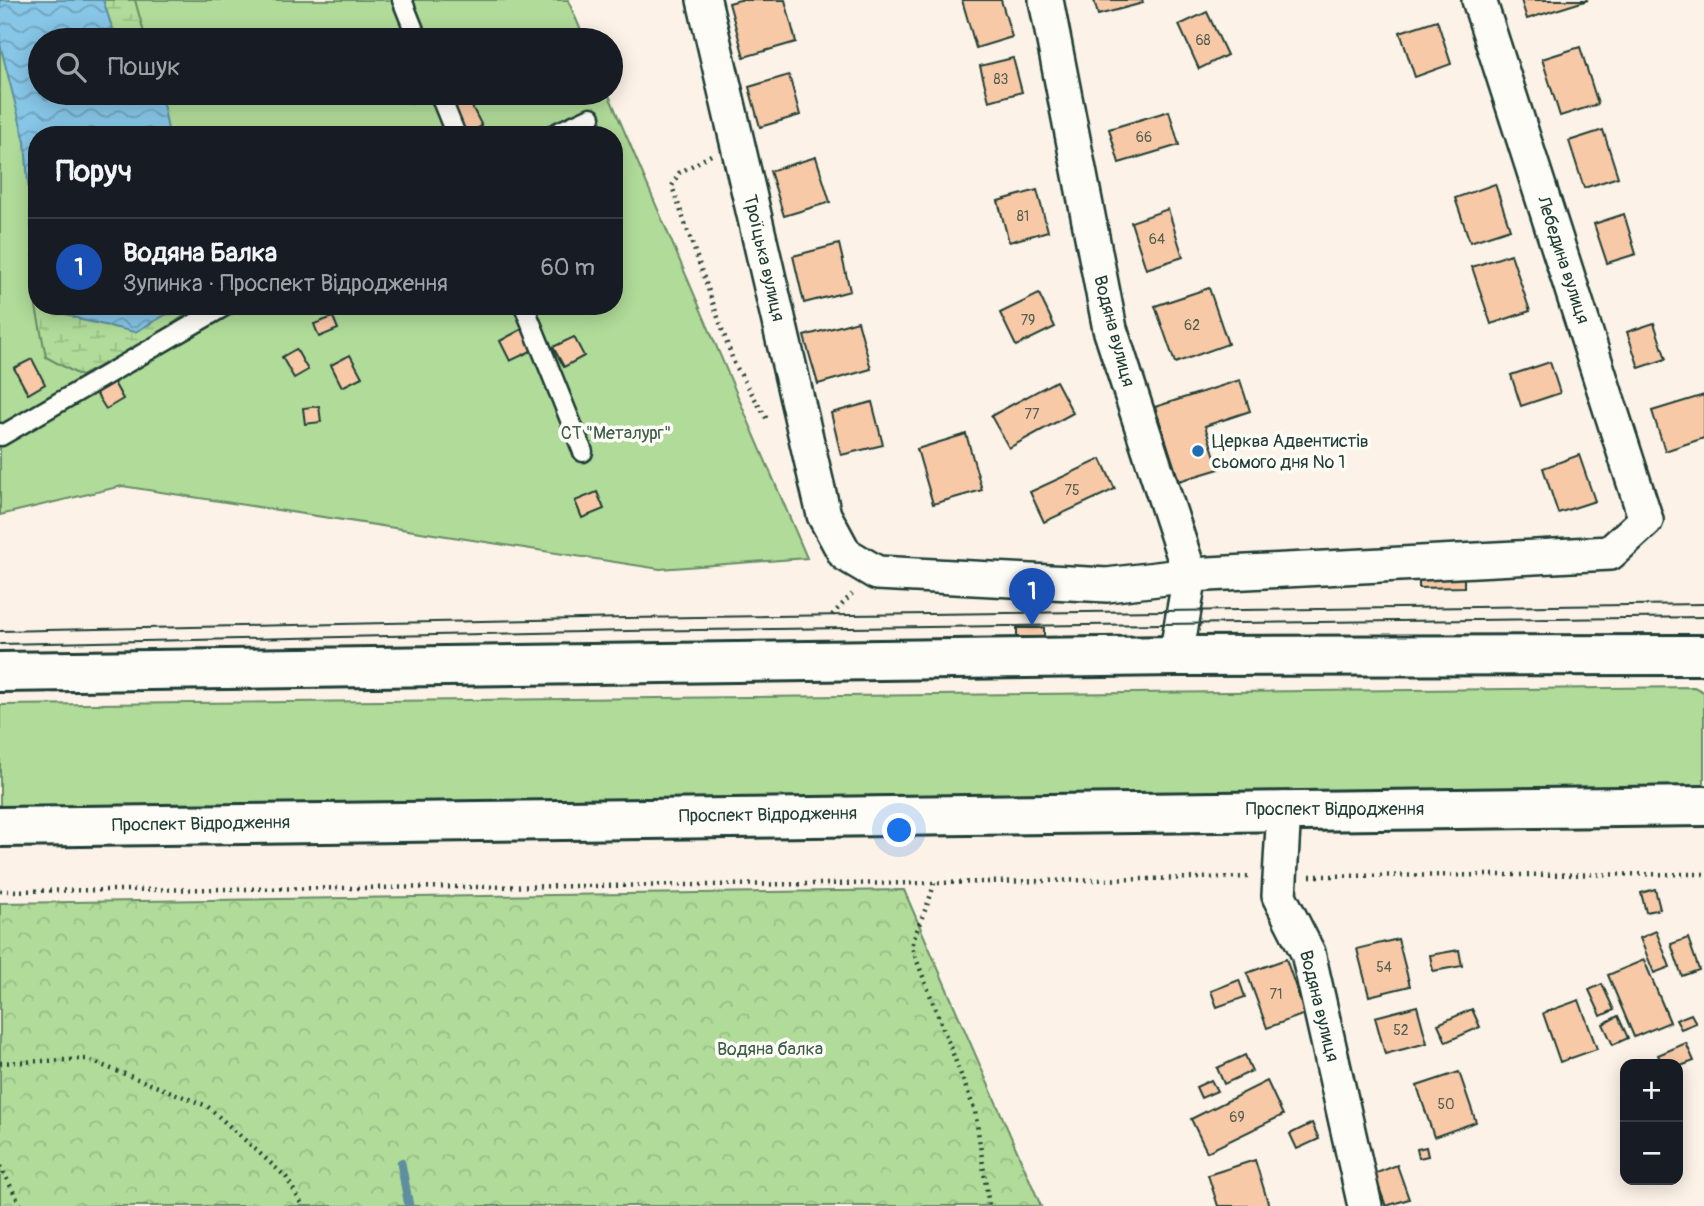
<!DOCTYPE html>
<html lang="uk">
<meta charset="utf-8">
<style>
:root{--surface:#171b24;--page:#20242c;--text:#f1f3f6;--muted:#9ea1a6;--line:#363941;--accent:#7c3aed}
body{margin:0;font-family:Pangolin,sans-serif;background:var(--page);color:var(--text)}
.controls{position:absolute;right:21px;bottom:21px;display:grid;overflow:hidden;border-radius:14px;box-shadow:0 4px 18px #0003}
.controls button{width:63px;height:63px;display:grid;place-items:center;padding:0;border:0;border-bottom:2px solid var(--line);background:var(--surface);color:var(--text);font:35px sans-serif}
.you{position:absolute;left:900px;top:831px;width:24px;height:24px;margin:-18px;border:5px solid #fff;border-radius:50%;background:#1a73e8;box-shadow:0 0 0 10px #1a73e833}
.badge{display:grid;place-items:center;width:46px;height:46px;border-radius:50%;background:var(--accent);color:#fff;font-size:23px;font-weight:700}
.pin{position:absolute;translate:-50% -58px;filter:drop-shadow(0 2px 4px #0008)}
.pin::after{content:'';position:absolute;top:37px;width:24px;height:21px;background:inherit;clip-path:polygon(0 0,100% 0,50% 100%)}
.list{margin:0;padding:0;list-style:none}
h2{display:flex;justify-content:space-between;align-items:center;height:91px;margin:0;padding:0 28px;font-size:30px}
h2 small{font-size:23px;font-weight:400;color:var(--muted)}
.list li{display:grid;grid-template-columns:46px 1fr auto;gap:21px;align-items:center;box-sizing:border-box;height:98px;padding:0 28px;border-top:2px solid var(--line)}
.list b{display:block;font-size:26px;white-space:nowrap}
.list p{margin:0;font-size:23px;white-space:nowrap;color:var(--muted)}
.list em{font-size:23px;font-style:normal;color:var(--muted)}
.icon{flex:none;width:38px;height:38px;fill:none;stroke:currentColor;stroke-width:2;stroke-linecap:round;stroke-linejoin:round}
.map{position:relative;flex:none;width:1704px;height:1206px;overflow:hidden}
.search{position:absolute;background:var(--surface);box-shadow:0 4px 18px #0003;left:28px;top:28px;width:595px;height:77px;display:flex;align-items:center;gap:18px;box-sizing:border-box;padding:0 24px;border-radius:38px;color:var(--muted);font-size:26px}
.panel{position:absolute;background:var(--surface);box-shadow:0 4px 18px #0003;left:28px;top:126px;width:595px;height:189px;border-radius:28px}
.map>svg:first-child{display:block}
.green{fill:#b0db99;stroke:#688c66;stroke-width:2;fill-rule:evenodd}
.forest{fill:url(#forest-crowns);stroke:#688c66;stroke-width:2}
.wetland{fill:url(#wetland-marsh);stroke:#688c66;stroke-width:2}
.water{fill:url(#water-waves);stroke:#5d8f9f;stroke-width:2}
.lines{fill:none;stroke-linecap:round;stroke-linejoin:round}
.stream{stroke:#5d8f9f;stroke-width:9}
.building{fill:#f8c9a7;stroke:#1f3d34;stroke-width:2}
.service-casing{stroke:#1f3d34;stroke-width:23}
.minor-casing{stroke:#1f3d34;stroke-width:38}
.secondary-casing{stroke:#1f3d34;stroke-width:44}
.path{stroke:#1f3d34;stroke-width:4.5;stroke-dasharray:2 5;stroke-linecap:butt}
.service{stroke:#fdfcf7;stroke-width:18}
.minor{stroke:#fdfcf7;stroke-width:33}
.secondary{stroke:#fdfcf7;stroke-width:38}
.tram{stroke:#1f3d34;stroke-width:2}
.poi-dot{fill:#1f6fb2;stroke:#fdfcf7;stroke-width:2.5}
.labels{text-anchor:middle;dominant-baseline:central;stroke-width:7;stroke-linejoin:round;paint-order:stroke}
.number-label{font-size:14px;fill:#556051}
.street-label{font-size:18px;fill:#1f3d34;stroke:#fdfcf7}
.park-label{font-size:18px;fill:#3c5d48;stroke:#fdfcf7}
.poi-label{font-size:18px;fill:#1f3d34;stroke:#fdfcf7;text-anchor:start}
</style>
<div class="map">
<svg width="1704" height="1206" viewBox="0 0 1704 1206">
<defs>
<pattern id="forest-crowns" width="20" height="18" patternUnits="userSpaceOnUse" patternTransform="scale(1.75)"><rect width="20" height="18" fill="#b0db99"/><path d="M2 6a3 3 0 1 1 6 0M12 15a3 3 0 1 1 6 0" fill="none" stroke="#97bd84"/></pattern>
<pattern id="wetland-marsh" width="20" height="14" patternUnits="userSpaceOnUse" patternTransform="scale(1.75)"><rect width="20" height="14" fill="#b0db99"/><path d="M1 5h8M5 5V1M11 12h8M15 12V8" fill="none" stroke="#97bd84"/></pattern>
<pattern id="water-waves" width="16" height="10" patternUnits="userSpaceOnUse" patternTransform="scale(1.75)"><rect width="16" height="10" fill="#87c6e7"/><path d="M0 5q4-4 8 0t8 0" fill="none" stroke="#6ea2bc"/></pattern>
</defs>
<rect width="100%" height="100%" fill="#fcf2e7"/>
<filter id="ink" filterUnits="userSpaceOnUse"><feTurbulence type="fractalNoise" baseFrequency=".0143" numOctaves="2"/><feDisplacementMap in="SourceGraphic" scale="14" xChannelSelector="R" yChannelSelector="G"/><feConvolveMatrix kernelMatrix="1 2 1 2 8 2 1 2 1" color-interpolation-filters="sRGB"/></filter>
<g filter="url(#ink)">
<g class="green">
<path d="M0,0h568l17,40h-545v53h568l199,465 -147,11 -538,-83 -122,29zM37,135h577v171h-577z"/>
<polygon points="1694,687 1704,692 1704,792 0,812 0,705"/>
</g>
<polygon class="forest" points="904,890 1041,1206 0,1206 0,903"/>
<g class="wetland">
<polygon points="103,0 135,0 146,40 116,40"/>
<polygon points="35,302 37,306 47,306 82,320 174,310 175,306 198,306 146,342 81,376 46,357"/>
</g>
<g class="water">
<polygon points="0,0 103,0 116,40 40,40 40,93 161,93 169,135 37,135 37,302 25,142 0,44"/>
<polygon points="47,306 175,306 174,310 135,332 82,320"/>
</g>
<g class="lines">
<polyline class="stream" points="401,1163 409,1206"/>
</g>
<g class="building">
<polygon points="740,0 785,0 796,42 744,57 729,3"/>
<polygon points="962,0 1001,0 1012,37 976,48"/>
<polygon points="1094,0 1142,0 1143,3 1098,15"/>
<polygon points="1521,0 1588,0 1527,19"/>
<polygon points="1207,12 1227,55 1199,69 1179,25"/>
<polygon points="1437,20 1451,64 1415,77 1400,32"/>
<polygon points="1580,47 1598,104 1560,116 1542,59"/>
<polygon points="1013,58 1022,92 989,101 980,66"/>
<polygon points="789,75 800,115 760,127 749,87"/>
<polygon points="406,93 423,93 425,96 411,103"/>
<polygon points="465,93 482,126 465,135 448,102"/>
<polygon points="1169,111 1179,145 1119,163 1109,129"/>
<polygon points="1603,130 1618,177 1584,188 1569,141"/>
<polygon points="816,157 830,202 784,216 770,171"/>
<polygon points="1495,184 1510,229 1470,242 1455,198"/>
<polygon points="1037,190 1048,231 1009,242 998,201"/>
<polygon points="1168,209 1183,257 1146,269 1131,222"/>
<polygon points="1624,214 1636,254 1607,263 1594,224"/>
<polygon points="839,244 850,291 804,303 793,256"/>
<polygon points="1511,254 1530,311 1491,324 1472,267"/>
<polygon points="1209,288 1228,344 1175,363 1155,306"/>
<polygon points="1039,294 1055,327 1016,346 1000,313"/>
<polygon points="333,317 338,329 319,337 314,324"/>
<polygon points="858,321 871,369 818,384 804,336"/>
<polygon points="1654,323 1666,359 1639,368 1627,332"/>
<polygon points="522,329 533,350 510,361 500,341"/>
<polygon points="574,337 584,356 564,367 553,347"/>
<polygon points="296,349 308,370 294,378 282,357"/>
<polygon points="350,355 362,377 342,387 331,365"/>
<polygon points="32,359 45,384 28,394 14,368"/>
<polygon points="1550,362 1560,393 1521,406 1511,375"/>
<polygon points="112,379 123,399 106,409 94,390"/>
<polygon points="1240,380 1250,411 1205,426 1219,469 1179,481 1155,407"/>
<polygon points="1056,381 1073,413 1009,448 991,416"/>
<polygon points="1704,395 1704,438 1665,451 1652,411"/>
<polygon points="872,402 883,445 841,455 831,413"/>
<polygon points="319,406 321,422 305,424 303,408"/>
<polygon points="966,434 982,490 933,504 917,449"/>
<polygon points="1579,455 1595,501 1558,513 1543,468"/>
<polygon points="1101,459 1115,489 1044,522 1030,492"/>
<polygon points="597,492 604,509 582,518 575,501"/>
<polygon points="1464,573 1464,587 1419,588 1419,574"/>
<rect x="1017" y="628" width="27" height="9"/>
<polygon points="1655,889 1660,909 1646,912 1641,893"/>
<polygon points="1656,931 1670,967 1654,973 1640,938"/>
<polygon points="1688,938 1699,970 1682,976 1671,944"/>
<polygon points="1398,939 1410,986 1369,996 1357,949"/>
<polygon points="1459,950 1462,966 1433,971 1430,955"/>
<polygon points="1286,959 1305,1014 1267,1028 1247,973"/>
<polygon points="1644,960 1670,1022 1634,1037 1608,975"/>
<polygon points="1239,980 1245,997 1217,1007 1211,991"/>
<polygon points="1602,984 1614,1010 1601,1016 1589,990"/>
<polygon points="1579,1000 1597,1049 1560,1062 1543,1013"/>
<polygon points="1417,1006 1427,1043 1385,1054 1375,1017"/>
<polygon points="1472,1009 1480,1027 1446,1042 1438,1024"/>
<polygon points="1691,1014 1696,1023 1681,1029 1676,1020"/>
<polygon points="1618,1016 1628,1038 1613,1045 1603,1024"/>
<polygon points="1686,1043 1694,1061 1678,1067 1678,1064 1662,1064 1658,1055"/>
<polygon points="1245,1055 1252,1071 1224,1084 1217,1068"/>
<polygon points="1459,1072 1476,1122 1434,1137 1417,1086"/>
<polygon points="1211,1080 1217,1091 1201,1098 1196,1087"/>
<polygon points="1267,1081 1283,1115 1207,1152 1191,1119"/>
<polygon points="1312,1123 1319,1139 1297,1149 1290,1134"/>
<polygon points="1426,1147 1428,1156 1419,1158 1417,1149"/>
<polygon points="1255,1160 1269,1206 1218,1206 1208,1175"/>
<polygon points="1397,1165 1409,1199 1386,1206 1374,1174"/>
</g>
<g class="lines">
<g class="service-casing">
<g id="service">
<polyline points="402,0 418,40"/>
<polyline points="439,93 456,135"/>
<polyline points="552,135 591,117"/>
<polyline points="524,306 583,452"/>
<polyline points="0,433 1,436 225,306"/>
</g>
</g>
<g class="minor-casing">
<g id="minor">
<polyline points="704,0 824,515 845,554 877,573 1107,585 1190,575 1610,553 1646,520 1479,0"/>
<polyline points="1046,0 1110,329 1190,575 1176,656"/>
<polyline points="1284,809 1279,896 1308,953 1365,1206"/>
</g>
</g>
<g class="secondary-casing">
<g id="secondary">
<polyline points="0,672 1176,656 1704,655"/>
<polyline points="0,827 1704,806"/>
</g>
</g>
<g class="path">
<polyline points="711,155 679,173 672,186 734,363 768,421"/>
<polyline points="832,615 852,594"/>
<polyline points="1310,876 1704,874"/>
<path d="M934,883c-5,24 -18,42 -22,65l63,163 14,95"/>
<polyline points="0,891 934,883 1249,877"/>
<polyline points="0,1063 86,1059 207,1106 286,1177 303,1206"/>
<polyline points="0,1166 21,1206"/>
</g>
<use href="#service" class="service"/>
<use href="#minor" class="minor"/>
<use href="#secondary" class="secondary"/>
<g class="tram">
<polyline points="0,631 627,618 1704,604"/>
<polyline points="0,644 627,631 1704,617"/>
</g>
</g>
</g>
<circle class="poi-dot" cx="1198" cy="451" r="7"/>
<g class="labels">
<g class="number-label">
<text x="1203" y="40">68</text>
<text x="1001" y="79">83</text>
<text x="1144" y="137">66</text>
<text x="1023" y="216">81</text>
<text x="1157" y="239">64</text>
<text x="1028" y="320">79</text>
<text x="1192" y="325">62</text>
<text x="1032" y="414">77</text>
<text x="1072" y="490">75</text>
<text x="1384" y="967">54</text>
<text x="1276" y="994">71</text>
<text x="1401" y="1030">52</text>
<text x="1446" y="1104">50</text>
<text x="1237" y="1117">69</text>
</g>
<g class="street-label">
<text transform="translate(764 258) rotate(77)">Троїцька вулиця</text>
<text transform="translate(1563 260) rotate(72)">Лебедина вулиця</text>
<text transform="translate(1114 331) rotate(75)">Водяна вулиця</text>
<text x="1335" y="809">Проспект Відродження</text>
<text transform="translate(768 815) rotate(-1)">Проспект Відродження</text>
<text transform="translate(201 824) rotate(-1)">Проспект Відродження</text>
<text transform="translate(1319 1006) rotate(76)">Водяна вулиця</text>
</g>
<g class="park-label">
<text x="616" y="433">СТ "Металург"</text>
<text x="770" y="1049">Водяна балка</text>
</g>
<g class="poi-label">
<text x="1212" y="441">Церква Адвентистів<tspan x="1212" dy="21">сьомого дня № 1</tspan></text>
</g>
</g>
</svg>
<div class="controls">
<button>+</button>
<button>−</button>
</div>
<div class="you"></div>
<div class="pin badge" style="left:1032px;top:626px;background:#1a4fb4">1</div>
<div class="search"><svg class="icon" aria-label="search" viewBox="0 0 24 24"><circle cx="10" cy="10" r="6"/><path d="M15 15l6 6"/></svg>Пошук</div>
<section class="panel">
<h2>Поруч<small></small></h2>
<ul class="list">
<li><span class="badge" style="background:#1a4fb4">1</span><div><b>Водяна Балка</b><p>Зупинка · Проспект Відродження</p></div><em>60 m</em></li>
</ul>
</section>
</div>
